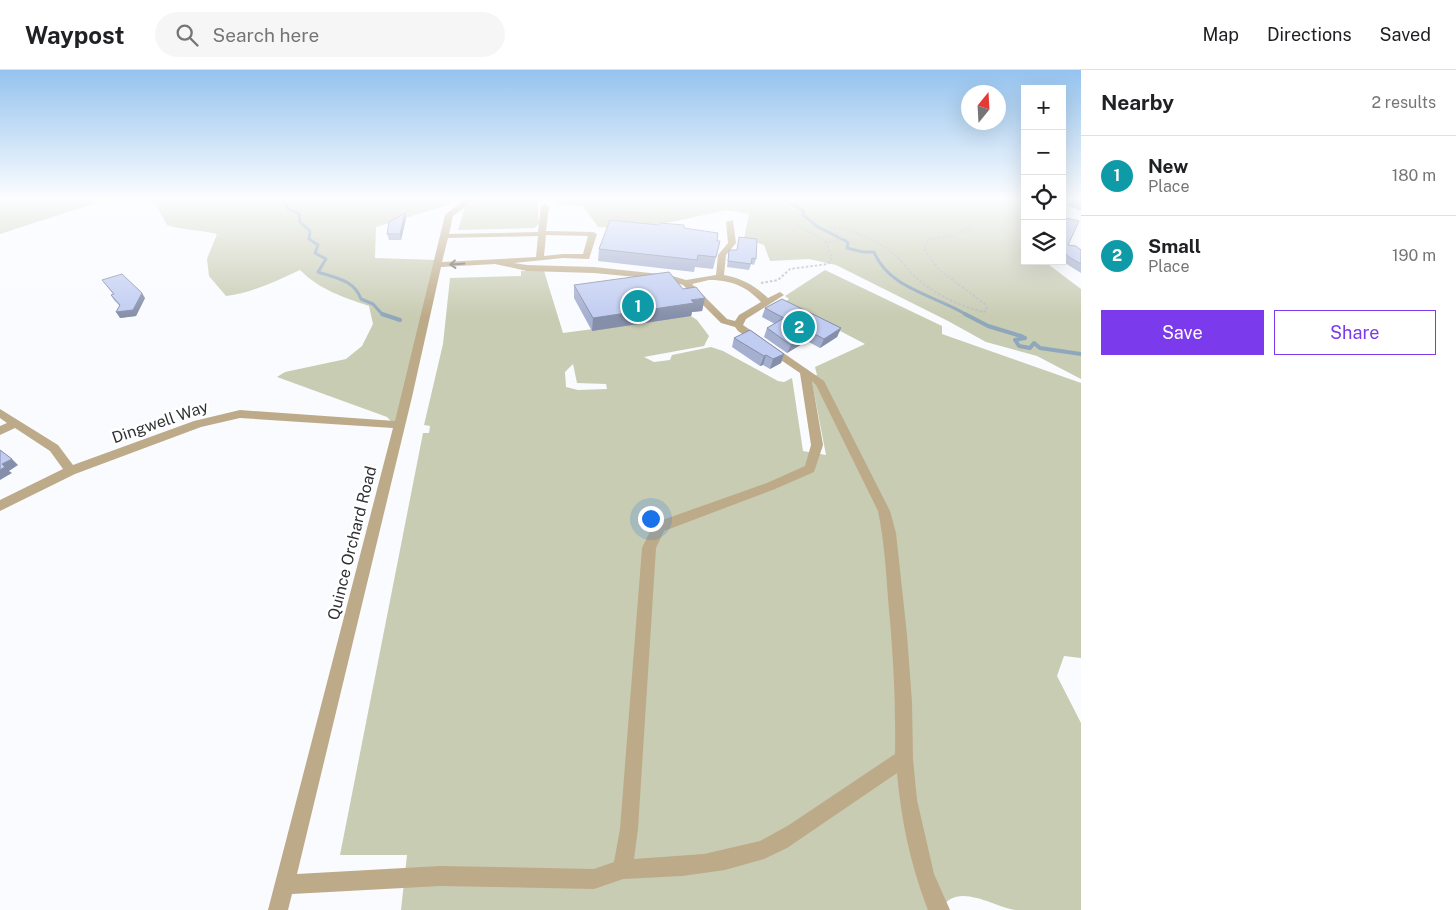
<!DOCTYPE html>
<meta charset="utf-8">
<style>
:root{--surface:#fff;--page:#f6f6f6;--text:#202124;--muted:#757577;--line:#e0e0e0;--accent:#7c3aed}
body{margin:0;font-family:"Public Sans",sans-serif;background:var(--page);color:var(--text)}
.controls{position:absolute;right:15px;top:15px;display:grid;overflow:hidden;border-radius:0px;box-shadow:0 5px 20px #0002}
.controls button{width:45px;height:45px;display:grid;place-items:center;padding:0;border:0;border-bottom:1px solid var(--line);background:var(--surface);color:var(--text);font:25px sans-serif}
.compass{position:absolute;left:961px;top:15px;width:45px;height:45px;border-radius:50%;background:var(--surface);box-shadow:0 5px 20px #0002;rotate:18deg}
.you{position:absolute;left:650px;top:448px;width:18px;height:18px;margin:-12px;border:4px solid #fff;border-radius:50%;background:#1a73e8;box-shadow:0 0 0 8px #1a73e833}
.badge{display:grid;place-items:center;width:32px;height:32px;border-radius:50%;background:var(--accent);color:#fff;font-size:16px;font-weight:700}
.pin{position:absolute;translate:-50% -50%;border:2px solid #fff;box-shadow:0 1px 5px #0006}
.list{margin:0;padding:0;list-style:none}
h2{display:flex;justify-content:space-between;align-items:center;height:65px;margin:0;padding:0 20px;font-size:21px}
h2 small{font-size:16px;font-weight:400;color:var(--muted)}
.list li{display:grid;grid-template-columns:32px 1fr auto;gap:15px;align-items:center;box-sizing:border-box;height:80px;padding:0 20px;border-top:1px solid var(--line)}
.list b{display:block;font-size:19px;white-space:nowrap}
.list p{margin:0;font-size:16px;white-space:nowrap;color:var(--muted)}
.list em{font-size:16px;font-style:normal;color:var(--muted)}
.actions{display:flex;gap:10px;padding:15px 20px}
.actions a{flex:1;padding:11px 0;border:1px solid var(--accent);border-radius:0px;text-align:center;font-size:18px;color:var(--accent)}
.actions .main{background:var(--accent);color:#fff}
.icon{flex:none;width:28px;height:28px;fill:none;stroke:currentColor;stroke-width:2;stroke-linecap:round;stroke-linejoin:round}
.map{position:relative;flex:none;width:1081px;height:840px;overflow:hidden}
header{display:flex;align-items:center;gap:30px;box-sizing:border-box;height:70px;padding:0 25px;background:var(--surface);border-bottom:1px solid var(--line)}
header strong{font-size:24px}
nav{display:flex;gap:28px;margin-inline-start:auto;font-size:18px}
.search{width:350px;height:45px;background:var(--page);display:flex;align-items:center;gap:12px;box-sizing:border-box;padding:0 18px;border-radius:28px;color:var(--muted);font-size:19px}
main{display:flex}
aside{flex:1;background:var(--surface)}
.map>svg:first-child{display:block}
.green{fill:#c8ccb2;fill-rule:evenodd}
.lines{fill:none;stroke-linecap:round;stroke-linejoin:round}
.stream-far1{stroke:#8fa7bc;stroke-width:3}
.stream{stroke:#8fa7bc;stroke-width:4}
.path{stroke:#bcbdc1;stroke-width:2;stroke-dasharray:2.5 2;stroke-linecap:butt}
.minor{fill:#bdaa88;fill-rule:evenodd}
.wall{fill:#a5afcf}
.shaded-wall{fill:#868fa9}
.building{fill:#c0ccf1;stroke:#868fa9}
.oneway{stroke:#686156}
.labels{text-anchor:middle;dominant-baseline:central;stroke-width:5;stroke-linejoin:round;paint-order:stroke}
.street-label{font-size:16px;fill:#303134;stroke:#fff}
</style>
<header>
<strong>Waypost</strong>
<div class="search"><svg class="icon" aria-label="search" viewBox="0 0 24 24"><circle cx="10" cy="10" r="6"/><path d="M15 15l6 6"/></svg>Search here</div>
<nav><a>Map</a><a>Directions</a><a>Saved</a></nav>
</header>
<main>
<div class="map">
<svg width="1081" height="840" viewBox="0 0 1081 840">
<rect width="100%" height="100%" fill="#f9fbff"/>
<g class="green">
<polygon points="0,129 108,129 0,164"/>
<path d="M145,129h307l-1,5 -75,23 -1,31 63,2 -39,169 -12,-12 -110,-40 8,-5 61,-13 16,-13 11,-22 -4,-18c-26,-9 -49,-16 -69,-36 -24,11 -48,23 -74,26l-17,-20 -2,-17 10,-25c-17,-4 -34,-4 -50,-9l-11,-20z"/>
<path d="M537,129l2,25 -5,4 -76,2 7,-23c16,-11 53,-8 72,-8z"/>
<polygon points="556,129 1025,129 1025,191 1044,191 1081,219 1081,309 1037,286 986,272 948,251 836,195 809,189 770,191 764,175 744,168 749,144 726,140 672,152 628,158 598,157 583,136 556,134"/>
<path d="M825,200l117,56v8l139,49v275l-17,-2 -7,20 24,47v187c-21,0 -45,0 -66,0 -21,-3 -60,-30 -74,0h-540l6,-55h-67l83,-422h6l1,-7 -6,-1 19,-81 7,-66 71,-2v-5h23l19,62 128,-17 6,4 12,16 -5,10 -60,11 10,5 16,-2 2,-5 39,-8 12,4 55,30 6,1 8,-4 11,73 23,4 -15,-78 6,-2 -2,-8 50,-23 -80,-42 4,-3 -4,-3zM573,294l4,19 29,1 1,5 -29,1 -12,-3 -1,-15z"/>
</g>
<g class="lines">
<g class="stream-far1">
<path d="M283,129l5,10 11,5 1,8 10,9 -1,8 9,6 -3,8 11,6 -8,13c18,6 36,8 43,27l12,5 9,10 4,1"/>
<path d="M783,129l21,12 -1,4 15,12 28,14 2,2 -1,5 16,4h11c15,37 61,43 93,63"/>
</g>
<g class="stream">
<polyline points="382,244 400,250"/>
<polyline points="965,244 988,256 1021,266 1025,268 1015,270 1019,276 1030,278 1034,273 1040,278 1081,284"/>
</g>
<g class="path">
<path d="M755,129l71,43 11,-1 4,-4 -10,-10c20,0 48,15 63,27 10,9 17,20 27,28 18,14 41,25 63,30l3,-3 -2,-5 -46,-34 -15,-21 5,-10c14,-2 37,-4 44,-18 4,-8 1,-13 9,-22"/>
<polyline points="761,213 778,210 790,199 828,194 832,188 826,172"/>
</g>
<path class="minor" d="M465,129h14l-8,4 -18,13 -4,18 89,-2 3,-26 4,-2 4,2 -3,25 47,1 4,2 -8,25 -26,-1 -49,5 13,2 67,2 75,8 17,5 30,-5 2,-20 10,-12 -2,-21 7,-2 3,23 -10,12 -2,20c18,3 31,11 44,23l12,-6 4,3 -38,24 -3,6 81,56 66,130 6,22 11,102 5,67 1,57 4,41 17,74 16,36h-22l-2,-5c-16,-43 -25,-86 -29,-132l-110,75 -23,11 -39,11 -43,6 -59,3 -29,10 -154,-3 -148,8 -4,16h-20l125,-482 -153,-10 -39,9 -126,47 -75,37v-11l63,-31 -13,-18 -35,-23 -15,7v-9l7,-3 -7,-5v-9l58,36 15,20 121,-44 46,-11 155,11 50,-206zM546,165l42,1 -5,18h-20l-19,2zM538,166l-2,21 -94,5 6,-24zM495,194l32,7 67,2 74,7 15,5 38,38 14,4 3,4 62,42 11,72 -6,21 -38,17 -113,40 -12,25 -22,281 -6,33 -20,7 -154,-3 -143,8 115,-477 29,-130zM709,210c22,0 37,6 52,22l-22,13 -4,6 -8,-2 -35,-35zM812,311l4,4 62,126c6,29 8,58 10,87 5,52 8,104 7,156l-106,71 -29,16 -56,13 -70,5 4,-30 18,-281 8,-17 111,-42 39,-17 9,-27z"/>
</g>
<g class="wall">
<polygon points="1072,130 1081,130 1081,141 1068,136"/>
<polygon points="1062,147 1068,175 1081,180 1081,203 1065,193 1062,191"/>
<polygon points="406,149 401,170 389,170 387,164"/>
<polygon points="659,155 684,158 717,171 720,171 713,199 695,197 694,202 598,191 599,179"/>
<polygon points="739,167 756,189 754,195 751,194 749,200 727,197 729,180 737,180"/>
<polygon points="102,210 145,228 136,246 120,248 120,236 114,230 111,225 113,224"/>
<polygon points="574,215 683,219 705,228 702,241 692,242 691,246 592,261 574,228"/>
<polygon points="765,238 841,258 837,267 820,278 807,271 787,283 764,267 767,258 775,254 762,247"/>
<polygon points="734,268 784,284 781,293 770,299 763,295 760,296 732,277"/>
</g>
<g class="shaded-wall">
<polygon points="405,143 406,149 401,170 400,164"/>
<polygon points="142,223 145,228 136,246 120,248 116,242"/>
<polygon points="705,228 702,241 692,242 691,246 592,261 593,248"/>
<polygon points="841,258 837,267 820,278 824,269"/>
<polygon points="811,262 807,271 787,283 791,275"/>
<polygon points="784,284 781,293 770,299 773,289"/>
<polygon points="766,285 763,295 760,296 764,286"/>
<polygon points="12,389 18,395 9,401 12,403 0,410 0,400 2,394"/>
</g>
<g class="building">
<polygon points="1072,130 1081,130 1081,134"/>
<polygon points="405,143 400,164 387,164 389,152"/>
<polygon points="1062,147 1079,151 1068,175 1076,176 1081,180 1081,194 1069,187 1062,180"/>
<polygon points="610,150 659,155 660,153 684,155 684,158 718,163 717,171 720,171 716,187 698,185 697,190 599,179"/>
<polygon points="739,167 757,169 756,189 752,188 751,194 728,191 729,180 737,180"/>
<polygon points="669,202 683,219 696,217 705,228 691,230 694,233 593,248 574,215"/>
<polygon points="122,204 142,223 133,240 116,242 120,235 111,225 114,224 102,210"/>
<polygon points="782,229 841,258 824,269 811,262 791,275 767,258 784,248 765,238"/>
<polygon points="750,260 784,284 773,289 766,285 764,286 734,268"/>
<polygon points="0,380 12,389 2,394 5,397 0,400"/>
</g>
<defs><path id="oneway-shaft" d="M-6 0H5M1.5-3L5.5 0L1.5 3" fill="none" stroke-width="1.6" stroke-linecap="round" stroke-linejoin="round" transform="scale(1.25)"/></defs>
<use class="oneway" href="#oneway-shaft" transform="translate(457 194) rotate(176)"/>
<linearGradient id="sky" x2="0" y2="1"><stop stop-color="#95c3ee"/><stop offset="0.52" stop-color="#fcfdff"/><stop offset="1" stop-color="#fcfdff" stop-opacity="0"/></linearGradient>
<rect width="1081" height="247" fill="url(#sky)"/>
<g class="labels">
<g class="street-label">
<text transform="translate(160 352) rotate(-19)">Dingwell Way</text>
<text transform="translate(352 473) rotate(-76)">Quince Orchard Road</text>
</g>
</g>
</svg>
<div class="controls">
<button>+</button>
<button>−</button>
<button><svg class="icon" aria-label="locate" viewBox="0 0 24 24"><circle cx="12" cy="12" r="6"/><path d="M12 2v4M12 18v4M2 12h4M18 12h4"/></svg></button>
<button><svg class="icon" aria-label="layers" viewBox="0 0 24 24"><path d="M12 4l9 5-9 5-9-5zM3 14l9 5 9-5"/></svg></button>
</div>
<svg class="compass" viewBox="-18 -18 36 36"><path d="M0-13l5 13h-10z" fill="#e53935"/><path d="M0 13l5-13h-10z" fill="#757577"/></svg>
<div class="you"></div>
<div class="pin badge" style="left:638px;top:236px;background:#0f9aa8">1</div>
<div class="pin badge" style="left:799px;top:257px;background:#0f9aa8">2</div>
</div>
<aside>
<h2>Nearby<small>2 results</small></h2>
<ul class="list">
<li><span class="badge" style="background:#0f9aa8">1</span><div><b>New</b><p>Place</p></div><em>180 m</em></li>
<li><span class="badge" style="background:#0f9aa8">2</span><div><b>Small</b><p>Place</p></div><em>190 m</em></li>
</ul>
<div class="actions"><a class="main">Save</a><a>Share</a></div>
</aside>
</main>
